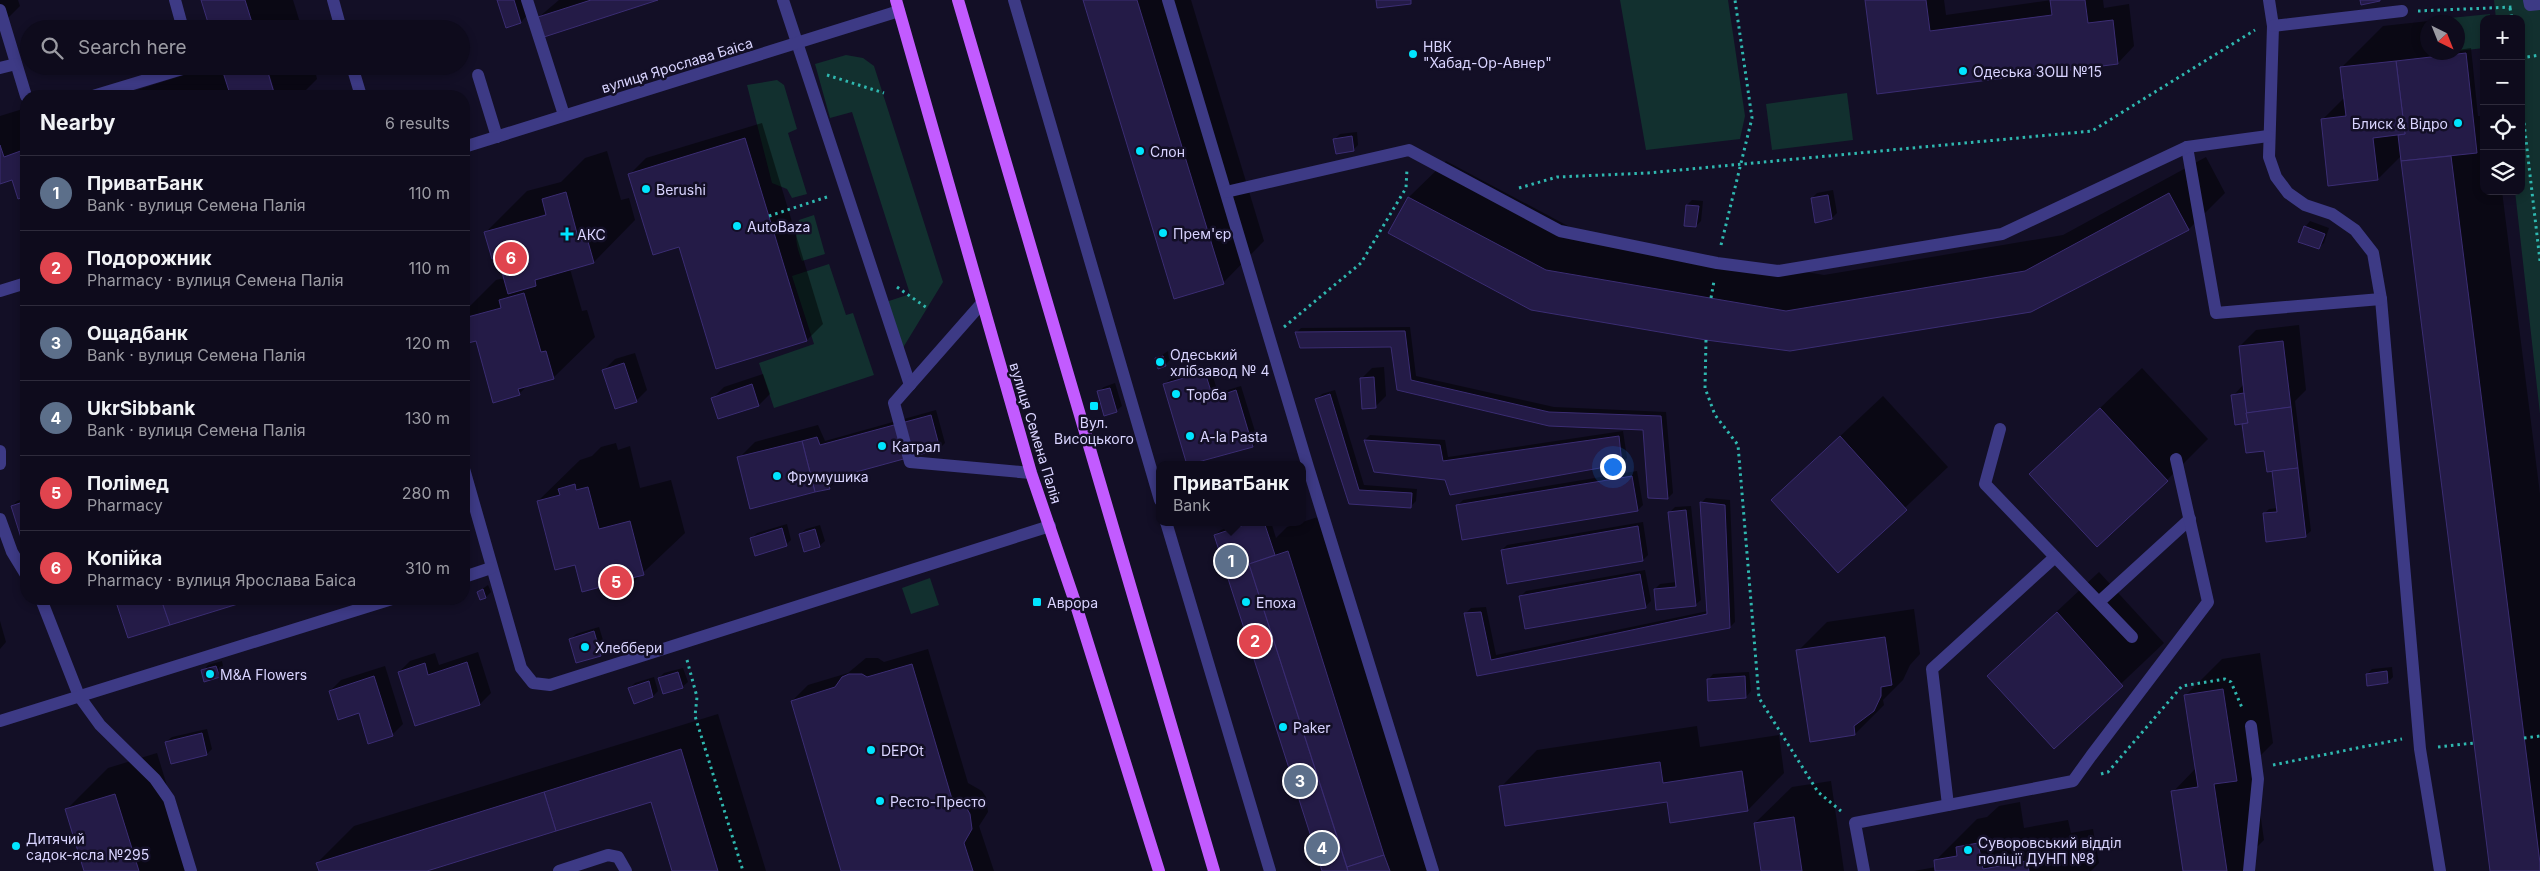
<!DOCTYPE html>
<meta charset="utf-8">
<style>
:root{--surface:#0e0b1c;--page:#1c1929;--text:#f1f3f6;--muted:#9b9ba3;--line:#2e2b3b;--accent:#ea580c}
body{margin:0;font-family:Inter,sans-serif;background:var(--page);color:var(--text)}
.controls{position:absolute;right:15px;top:15px;display:grid;overflow:hidden;border-radius:10px;box-shadow:0 2px 8px #0003}
.controls button{width:45px;height:45px;display:grid;place-items:center;padding:0;border:0;border-bottom:1px solid var(--line);background:var(--surface);color:var(--text);font:25px sans-serif}
.compass{position:absolute;left:2420px;top:15px;width:45px;height:45px;border-radius:50%;background:var(--surface);box-shadow:0 2px 8px #0003;rotate:137deg}
.you{position:absolute;left:1612px;top:466px;width:18px;height:18px;margin:-12px;border:4px solid #fff;border-radius:50%;background:#1a73e8;box-shadow:0 0 0 8px #1a73e833}
.badge{display:grid;place-items:center;width:32px;height:32px;border-radius:50%;background:var(--accent);color:#fff;font-size:16px;font-weight:700}
.pin{position:absolute;translate:-50% -50%;border:2px solid #fff;box-shadow:0 1px 5px #0006}
.popup{position:absolute;left:1156px;top:461px;width:150px;height:65px;box-sizing:border-box;display:grid;place-content:center;border-radius:10px;background:var(--surface);filter:drop-shadow(0 1px 4px #0005);font-size:16px;white-space:nowrap;color:var(--muted)}
.popup b{font-size:19px;color:var(--text)}
.popup::after{content:'';position:absolute;left:50%;top:100%;margin-left:-10px;border:10px solid transparent;border-top-color:var(--surface)}
.list{margin:0;padding:0;list-style:none}
h2{display:flex;justify-content:space-between;align-items:center;height:65px;margin:0;padding:0 20px;font-size:21px}
h2 small{font-size:16px;font-weight:400;color:var(--muted)}
.list li{display:grid;grid-template-columns:32px 1fr auto;gap:15px;align-items:center;box-sizing:border-box;height:75px;padding:0 20px;border-top:1px solid var(--line)}
.list b{display:block;font-size:19px;white-space:nowrap}
.list p{margin:0;font-size:16px;white-space:nowrap;color:var(--muted)}
.list em{font-size:16px;font-style:normal;color:var(--muted)}
.icon{flex:none;width:28px;height:28px;fill:none;stroke:currentColor;stroke-width:2;stroke-linecap:round;stroke-linejoin:round}
.map{position:relative;flex:none;width:2540px;height:871px;overflow:hidden}
.search{position:absolute;background:var(--surface);box-shadow:0 2px 8px #0003;left:20px;top:20px;width:450px;height:55px;display:flex;align-items:center;gap:12px;box-sizing:border-box;padding:0 18px;border-radius:28px;color:var(--muted);font-size:19px}
.panel{position:absolute;background:var(--surface);box-shadow:0 2px 8px #0003;left:20px;top:90px;width:450px;height:515px;border-radius:20px}
.map>svg:first-child{display:block}
.green{fill:#12302f}
.shadow{fill:#0007;fill-rule:evenodd}
.building{fill:#241b47;stroke:#3b2d73}
.lines{fill:none;stroke-linecap:round;stroke-linejoin:round}
.path{stroke:#2fb8b0;stroke-width:3;stroke-dasharray:2.5 4;stroke-linecap:butt}
.minor{stroke:#3d3a85;stroke-width:12}
.major{stroke:#c25bff;stroke-width:12}
.poi-dot{fill:#00e5ff;stroke:#130f26;stroke-width:2}
.labels{text-anchor:middle;dominant-baseline:central;stroke-width:5;stroke-linejoin:round;paint-order:stroke}
.poi-label{font-size:14px;fill:#d9d4ff;stroke:#130f26;text-anchor:start}
.street-label{font-size:14px;fill:#d9d4ff;stroke:#130f26}
</style>
<div class="map">
<svg width="2540" height="871" viewBox="0 0 2540 871">
<rect width="100%" height="100%" fill="#130f26"/>
<g class="green">
<polygon points="1620,0 1728,0 1745,116 1740,139 1646,150"/>
<polygon points="2494,0 2540,0 2540,414 2515,191 2521,191 2521,19 2496,19"/>
<polygon points="2490,14 2490,19 2484,19 2484,48 2458,51 2458,22 2431,22 2430,20"/>
<polygon points="846,55 863,58 874,66 943,282 901,351 880,304 910,294 852,112 830,118 815,64"/>
<polygon points="777,80 784,85 797,129 788,133 807,194 792,198 787,189 772,183 747,85"/>
<polygon points="1847,93 1853,140 1772,150 1766,104"/>
<path d="M814,215l11,39 -23,7c-6,-15 -8,-25 -3,-41z"/>
<polygon points="829,264 846,315 853,313 874,375 774,408 759,363 814,344 792,276"/>
<polygon points="930,578 939,605 911,614 902,588"/>
</g>
<g class="shadow">
<polygon points="0,0 18,0 20,6 0,26"/>
<polygon points="202,0 293,0 302,29 211,29"/>
<polygon points="498,0 528,0 531,11 521,22"/>
<polygon points="559,0 654,0 539,17"/>
<polygon points="1085,0 1191,0 1264,241 1223,283"/>
<polygon points="1867,0 1944,0 1946,15 2052,0 2103,0 2104,8 2129,4 2134,46 2118,63 1878,93"/>
<polygon points="2438,20 2438,22 2428,22 2428,52 2458,52 2458,50 2471,48 2478,116 2484,116 2484,191 2502,191 2540,494 2540,871 2491,871 2402,155 2378,179 2322,120 2345,97 2342,67 2383,26"/>
<polygon points="213,66 264,66 274,96 118,96"/>
<polygon points="267,66 314,66 317,79 300,96 276,96"/>
<polygon points="26,108 26,195 19,197 13,179 0,183 0,116"/>
<polygon points="762,123 823,324 807,340 680,245 630,174 646,158"/>
<polygon points="1357,132 1358,145 1353,150 1335,139 1340,134"/>
<path d="M607,151l14,49 8,-2 6,22 -41,42 -24,7 12,42 5,-1 8,27 -42,41 -25,7 -9,9 -42,-55 -13,4v-31l32,-32 9,-2 -7,-22 -13,-23 42,-42 34,-9 24,-24zM552,212v2l-13,4v-2z"/>
<polygon points="2206,157 2225,193 2189,229 2030,311 1790,350 1389,232 1409,197 1446,161 1583,234 1824,275 2063,235"/>
<polygon points="1833,190 1837,213 1832,218 1812,198 1817,193"/>
<polygon points="1692,200 1703,201 1701,221 1696,226 1687,205"/>
<polygon points="2310,221 2329,228 2324,243 2318,248 2305,227"/>
<polygon points="2299,325 2306,390 2295,401 2311,531 2305,536 2264,514 2269,509 2278,508 2274,469 2266,450 2247,452 2243,422 2233,396 2244,384 2240,346 2256,330"/>
<polygon points="1410,327 1416,376 1554,407 1666,412 1673,493 1668,498 1644,428 1398,389 1392,346 1296,333 1301,328"/>
<polygon points="1168,351 1170,360 1165,365 1156,359"/>
<polygon points="635,353 647,390 636,401 604,370 615,359"/>
<polygon points="1210,367 1218,393 1241,386 1258,441 1253,446 1188,465 1164,385 1169,380"/>
<polygon points="1384,367 1386,396 1375,407 1361,379 1372,368"/>
<polygon points="2142,368 2208,439 2167,480 2031,474"/>
<polygon points="763,374 770,394 759,405 719,417 713,398 724,387"/>
<polygon points="1115,383 1122,406 1116,411 1098,392 1104,387"/>
<polygon points="1335,390 1364,485 1417,489 1416,501 1411,506 1349,503 1317,399 1322,394"/>
<polygon points="1883,396 1948,467 1838,571 1772,500"/>
<polygon points="936,410 945,443 940,448 833,477 834,483 829,488 739,458 755,442 818,425 825,441"/>
<polygon points="1623,431 1627,458 1622,463 1446,479 1375,471 1365,440 1370,435 1445,440 1448,457"/>
<polygon points="616,443 618,450 630,446 640,488 671,480 685,533 630,585 608,583 576,564 538,501 580,460 592,456 601,447"/>
<polygon points="1637,471 1643,505 1638,510 1458,505 1463,500"/>
<polygon points="26,498 26,541 24,542 12,506 17,501"/>
<polygon points="1706,498 1730,500 1735,622 1730,627 1478,674 1466,613 1471,608 1486,607 1496,655 1708,611 1701,503"/>
<polygon points="1691,506 1701,600 1695,605 1655,589 1660,584 1677,582 1669,513 1675,507"/>
<polygon points="1324,515 1438,871 1323,871 1215,535 1221,530 1245,522 1271,522 1276,538 1287,527"/>
<polygon points="1643,522 1648,555 1643,560 1508,583 1502,550 1507,545"/>
<polygon points="787,524 791,540 786,545 752,538 757,533"/>
<polygon points="820,525 825,541 819,546 800,534 806,529"/>
<polygon points="1645,570 1651,601 1645,607 1521,596 1526,591"/>
<polygon points="2099,572 2164,643 2054,747 1988,676"/>
<polygon points="488,585 491,592 486,597 478,592"/>
<polygon points="117,599 250,599 128,637"/>
<polygon points="1914,609 1920,654 1910,665 1903,680 1883,700 1884,705 1855,734 1798,651 1827,622"/>
<polygon points="0,621 6,642 0,649"/>
<polygon points="599,627 606,650 601,655 577,662 571,639 576,634"/>
<polygon points="928,649 968,783 982,791 986,797 988,812 979,826 994,871 843,871 792,701 808,685 848,673 866,658 878,658 884,662"/>
<polygon points="478,652 491,693 480,704 416,724 399,672 410,661 435,653 439,665"/>
<polygon points="2260,653 2273,743 2253,763 2264,840 2246,858 2247,871 2185,871 2173,792 2196,768 2185,696 2222,659"/>
<polygon points="222,661 224,671 219,676 203,671 208,665"/>
<polygon points="385,666 403,724 392,735 330,691 341,680"/>
<polygon points="2392,667 2393,677 2388,682 2367,674 2372,669"/>
<polygon points="683,668 688,682 682,687 659,678 664,673"/>
<polygon points="1749,672 1751,691 1746,697 1708,680 1713,674"/>
<polygon points="654,677 658,691 653,696 630,688 635,683"/>
<polygon points="718,714 766,871 673,871 651,800 423,871 320,871 317,863 354,826"/>
<polygon points="1697,726 1700,747 1779,735 1784,773 1748,810 1501,787 1537,750"/>
<polygon points="207,729 212,749 207,754 166,742 172,737"/>
<polygon points="157,753 193,871 85,871 67,809 108,768"/>
<polygon points="1831,781 1844,871 1762,871 1755,823 1792,787"/>
<polygon points="2020,802 2024,828 2068,820 2071,833 2093,829 2099,863 2091,871 1914,871 1936,867 1935,861 1977,819 1987,817 1999,806"/>
</g>
<g class="building">
<polygon points="201,0 245,0 254,29 210,29"/>
<polygon points="497,0 514,0 521,23 506,28"/>
<polygon points="591,0 658,0 544,37 538,17"/>
<polygon points="1083,0 1137,0 1224,284 1174,299"/>
<polygon points="1376,0 1411,0 1411,4 1377,8"/>
<polygon points="1865,0 1926,0 1930,31 2052,15 2050,0 2085,0 2088,23 2113,20 2118,64 1877,94"/>
<polygon points="2360,0 2380,0 2380,1 2361,5"/>
<polygon points="2466,53 2477,153 2401,161 2398,135 2405,134 2396,61"/>
<polygon points="2396,61 2405,134 2373,138 2378,180 2328,186 2321,119 2346,116 2340,67"/>
<polygon points="221,66 266,66 275,96 214,96 229,91"/>
<polygon points="1352,136 1354,151 1336,154 1333,139"/>
<polygon points="745,138 807,341 716,369 679,247 653,255 628,174"/>
<polygon points="0,145 4,157 26,149 26,196 18,199 12,180 0,184"/>
<polygon points="2451,156 2540,863 2540,871 2490,871 2401,161"/>
<polygon points="566,192 579,241 587,238 594,263 535,280 536,286 508,294 498,258 492,259 484,232 546,215 542,199"/>
<polygon points="2169,193 2189,230 2031,312 1790,351 1706,340 1531,310 1388,233 1408,197 1546,270 1786,311 2025,271"/>
<polygon points="1828,195 1832,219 1815,223 1811,198"/>
<polygon points="1686,205 1699,206 1696,227 1684,226"/>
<polygon points="2304,226 2325,234 2319,249 2298,242"/>
<polygon points="524,293 541,352 546,351 554,379 518,389 520,395 493,403 476,341 464,344 464,318 501,308 499,300"/>
<polygon points="1405,331 1411,380 1549,412 1661,416 1668,499 1648,498 1643,430 1549,426 1397,390 1391,347 1300,348 1295,332"/>
<polygon points="2283,341 2291,407 2246,413 2239,346"/>
<polygon points="1163,356 1166,366 1158,369 1155,358"/>
<polygon points="624,363 637,402 615,409 602,370"/>
<polygon points="1205,372 1213,398 1236,390 1253,447 1187,465 1163,384"/>
<polygon points="1374,377 1376,408 1362,409 1360,378"/>
<polygon points="752,384 759,406 718,419 711,398"/>
<polygon points="1110,388 1117,412 1104,416 1097,391"/>
<polygon points="2244,393 2248,423 2235,425 2231,395"/>
<polygon points="1330,394 1359,490 1412,493 1411,508 1349,504 1315,399"/>
<polygon points="2291,407 2298,468 2267,472 2264,451 2246,453 2242,424 2248,423 2246,413"/>
<polygon points="2100,408 2168,481 2097,547 2029,474"/>
<polygon points="931,415 940,449 827,480 830,489 815,492 802,441 817,437 820,445"/>
<polygon points="1619,436 1622,464 1450,495 1445,480 1374,472 1364,440 1440,445 1443,461"/>
<polygon points="1840,436 1907,510 1838,573 1771,500"/>
<polygon points="802,441 815,492 750,509 737,457"/>
<polygon points="2298,468 2306,537 2266,542 2263,513 2277,512 2272,471"/>
<polygon points="1632,476 1638,511 1462,540 1456,505"/>
<polygon points="575,484 576,490 588,487 599,529 630,521 644,575 628,579 630,586 610,592 608,585 582,592 575,565 555,570 537,501 560,495 558,489"/>
<polygon points="26,501 26,543 23,544 11,506"/>
<polygon points="1700,502 1725,505 1730,628 1477,676 1464,613 1481,612 1491,660 1707,614"/>
<polygon points="1686,510 1696,606 1656,610 1654,589 1676,587 1668,512"/>
<polygon points="1253,522 1264,522 1275,555 1249,564 1348,871 1322,871 1214,535"/>
<polygon points="1638,526 1643,561 1507,584 1501,550"/>
<polygon points="782,528 787,546 755,556 750,538"/>
<polygon points="815,529 820,547 804,552 799,534"/>
<polygon points="1288,551 1384,855 1347,867 1249,564"/>
<polygon points="1640,574 1646,608 1525,629 1519,596"/>
<polygon points="483,589 486,598 480,600 477,592"/>
<polygon points="115,599 161,599 170,625 128,638"/>
<polygon points="161,599 254,599 170,625"/>
<polygon points="2057,612 2123,686 2054,749 1987,676"/>
<polygon points="594,631 601,656 576,663 569,639"/>
<polygon points="1885,637 1892,685 1881,687 1881,696 1874,711 1854,726 1855,735 1810,742 1796,650"/>
<polygon points="467,662 480,705 415,726 398,672 425,663 428,675"/>
<polygon points="912,664 952,799 966,807 970,814 972,829 964,843 973,871 841,871 791,701 835,687 842,677 849,674 862,674 867,677"/>
<polygon points="216,666 220,677 204,682 201,670"/>
<polygon points="2387,671 2388,683 2367,686 2366,674"/>
<polygon points="678,672 683,688 663,694 658,678"/>
<polygon points="374,676 393,736 368,744 359,713 338,720 329,691"/>
<polygon points="1745,676 1746,698 1708,701 1707,679"/>
<polygon points="649,681 653,697 634,704 628,688"/>
<polygon points="2223,689 2237,781 2214,784 2227,871 2183,871 2171,791 2198,787 2184,695"/>
<polygon points="202,733 207,755 171,764 165,742"/>
<polygon points="681,749 718,871 672,871 651,802 556,831 544,792"/>
<polygon points="1660,762 1663,783 1742,771 1748,811 1670,823 1667,802 1505,826 1499,786"/>
<polygon points="544,792 556,831 427,871 319,871 316,863"/>
<polygon points="115,794 139,871 84,871 65,809"/>
<polygon points="1794,817 1802,871 1761,871 1754,823"/>
<polygon points="1978,843 1983,869 2027,861 2029,871 1935,871 1934,860 1957,856 1956,847"/>
<polygon points="1384,855 1390,871 1348,871 1347,867"/>
</g>
<g class="lines">
<g class="path">
<polyline points="2510,8 2512,19"/>
<polyline points="2418,11 2512,7"/>
<polyline points="2521,58 2540,55"/>
<polyline points="827,75 884,93"/>
<polyline points="2521,97 2540,261"/>
<polyline points="1519,188 1557,177 1648,173 2092,131 2255,30"/>
<polyline points="769,216 830,196"/>
<polyline points="1721,245 1752,118 1735,0"/>
<polyline points="897,287 927,308"/>
<polyline points="1711,298 1714,281"/>
<polyline points="1284,327 1361,263 1406,188 1407,169"/>
<polyline points="1706,340 1705,388 1715,415 1738,445 1759,698 1818,792 1841,811"/>
<polyline points="687,660 697,697 695,716 743,871"/>
<polyline points="2524,738 2540,736"/>
<polyline points="2438,747 2474,743"/>
<polyline points="2273,765 2402,739"/>
<polyline points="2101,774 2108,772 2182,686 2225,679 2231,682 2243,710"/>
</g>
<g class="minor">
<polyline points="175,0 183,29"/>
<polyline points="333,0 341,29"/>
<polyline points="527,0 564,115"/>
<polyline points="783,0 910,385"/>
<polyline points="1014,0 1160,500"/>
<polyline points="1168,0 1308,467 1433,871"/>
<polyline points="2269,0 2273,26 2269,157 2276,177 2288,193 2305,205 2332,214 2355,230 2373,253 2381,299 2420,749 2440,871"/>
<polyline points="2529,0 2530,5 2540,4"/>
<polyline points="0,10 26,96"/>
<polyline points="2273,26 2402,11"/>
<polyline points="352,66 361,96"/>
<polyline points="0,68 16,64"/>
<polyline points="478,75 497,137"/>
<polyline points="93,96 192,66"/>
<polyline points="464,147 899,11"/>
<polyline points="2187,147 2216,313 2381,299"/>
<polyline points="1226,192 1409,150 1560,231 1717,263 1778,271 2002,234 2187,147 2268,136"/>
<polyline points="0,291 26,283"/>
<polyline points="982,303 894,403 910,462 1031,473"/>
<polyline points="2000,429 1985,484 2132,637"/>
<polyline points="0,451 0,464"/>
<polyline points="464,469 521,668 533,683 550,685 1050,526"/>
<polyline points="0,519 12,552 26,575"/>
<polyline points="1166,522 1270,871"/>
<polyline points="464,577 491,568"/>
<polyline points="41,599 79,696 100,725 155,779 169,799 191,871"/>
<polyline points="2099,602 2190,519"/>
<polyline points="0,721 392,599"/>
<polyline points="1948,805 1932,669 2055,557"/>
<polyline points="559,871 608,855 618,857 626,871"/>
<polyline points="1864,871 1855,823 2073,781 2091,756 2208,602 2176,459"/>
<polyline points="2249,871 2258,779 2251,726"/>
</g>
<g class="major">
<polyline points="896,0 1031,473 1075,602 1159,871"/>
<path d="M958,0c84,291 171,581 256,871"/>
</g>
</g>
<g class="poi-dot">
<circle cx="1413" cy="54" r="5"/>
<circle cx="1963" cy="71" r="5"/>
<circle cx="2458" cy="123" r="5"/>
<circle cx="1140" cy="151" r="5"/>
<circle cx="646" cy="189" r="5"/>
<circle cx="737" cy="226" r="5"/>
<circle cx="1163" cy="233" r="5"/>
<path d="M564.5 226.5h5v5h5v5h-5v5h-5v-5h-5v-5h5z"/>
<circle cx="1160" cy="362" r="5"/>
<circle cx="1176" cy="394" r="5"/>
<rect x="1089" y="401" width="10" height="10" rx="2.5"/>
<circle cx="1190" cy="436" r="5"/>
<circle cx="882" cy="446" r="5"/>
<circle cx="777" cy="476" r="5"/>
<rect x="1032" y="597" width="10" height="10" rx="2.5"/>
<circle cx="1246" cy="602" r="5"/>
<circle cx="585" cy="647" r="5"/>
<circle cx="210" cy="674" r="5"/>
<circle cx="1283" cy="727" r="5"/>
<circle cx="871" cy="750" r="5"/>
<circle cx="880" cy="801" r="5"/>
<circle cx="16" cy="846" r="5"/>
<circle cx="1968" cy="850" r="5"/>
</g>
<g class="labels">
<g class="poi-label">
<text x="1423" y="46">НВК<tspan x="1423" dy="16">"Хабад-Ор-Авнер"</tspan></text>
<text x="1973" y="71">Одеська ЗОШ №15</text>
<text x="2448" y="123" text-anchor="end">Блиск &amp; Відро</text>
<text x="1150" y="151">Слон</text>
<text x="656" y="189">Berushi</text>
<text x="747" y="226">AutoBaza</text>
<text x="1173" y="233">Прем'єр</text>
<text x="577" y="234">АКС</text>
<text x="1170" y="354">Одеський<tspan x="1170" dy="16">хлібзавод № 4</tspan></text>
<text x="1186" y="394">Торба</text>
<text x="1094" y="422" text-anchor="middle">Вул.<tspan x="1094" dy="16">Висоцького</tspan></text>
<text x="1200" y="436">A-la Pasta</text>
<text x="892" y="446">Катрал</text>
<text x="787" y="476">Фрумушика</text>
<text x="1047" y="602">Аврора</text>
<text x="1256" y="602">Епоха</text>
<text x="595" y="647">Хлеббери</text>
<text x="220" y="674">M&amp;A Flowers</text>
<text x="1293" y="727">Paker</text>
<text x="881" y="750">DEPOt</text>
<text x="890" y="801">Ресто-Престо</text>
<text x="26" y="838">Дитячий<tspan x="26" dy="16">садок-ясла №295</tspan></text>
<text x="1978" y="842">Суворовський відділ<tspan x="1978" dy="16">поліції ДУНП №8</tspan></text>
</g>
<g class="street-label">
<text transform="translate(677 65) rotate(-17)">вулиця Ярослава Баіса</text>
<text transform="translate(1036 433) rotate(73)">вулиця Семена Палія</text>
</g>
</g>
</svg>
<div class="controls">
<button>+</button>
<button>−</button>
<button><svg class="icon" aria-label="locate" viewBox="0 0 24 24"><circle cx="12" cy="12" r="6"/><path d="M12 2v4M12 18v4M2 12h4M18 12h4"/></svg></button>
<button><svg class="icon" aria-label="layers" viewBox="0 0 24 24"><path d="M12 4l9 5-9 5-9-5zM3 14l9 5 9-5"/></svg></button>
</div>
<svg class="compass" viewBox="-18 -18 36 36"><path d="M0-13l5 13h-10z" fill="#e53935"/><path d="M0 13l5-13h-10z" fill="#9b9ba3"/></svg>
<div class="you"></div>
<div class="pin badge" style="left:1231px;top:561px;background:#5c6f8a">1</div>
<div class="popup"><b>ПриватБанк</b>Bank</div>
<div class="pin badge" style="left:1255px;top:641px;background:#e0444e">2</div>
<div class="pin badge" style="left:1300px;top:781px;background:#5c6f8a">3</div>
<div class="pin badge" style="left:1322px;top:848px;background:#5c6f8a">4</div>
<div class="pin badge" style="left:616px;top:582px;background:#e0444e">5</div>
<div class="pin badge" style="left:511px;top:258px;background:#e0444e">6</div>
<div class="search"><svg class="icon" aria-label="search" viewBox="0 0 24 24"><circle cx="10" cy="10" r="6"/><path d="M15 15l6 6"/></svg>Search here</div>
<section class="panel">
<h2>Nearby<small>6 results</small></h2>
<ul class="list">
<li><span class="badge" style="background:#5c6f8a">1</span><div><b>ПриватБанк</b><p>Bank · вулиця Семена Палія</p></div><em>110 m</em></li>
<li><span class="badge" style="background:#e0444e">2</span><div><b>Подорожник</b><p>Pharmacy · вулиця Семена Палія</p></div><em>110 m</em></li>
<li><span class="badge" style="background:#5c6f8a">3</span><div><b>Ощадбанк</b><p>Bank · вулиця Семена Палія</p></div><em>120 m</em></li>
<li><span class="badge" style="background:#5c6f8a">4</span><div><b>UkrSibbank</b><p>Bank · вулиця Семена Палія</p></div><em>130 m</em></li>
<li><span class="badge" style="background:#e0444e">5</span><div><b>Полімед</b><p>Pharmacy</p></div><em>280 m</em></li>
<li><span class="badge" style="background:#e0444e">6</span><div><b>Копійка</b><p>Pharmacy · вулиця Ярослава Баіса</p></div><em>310 m</em></li>
</ul>
</section>
</div>
